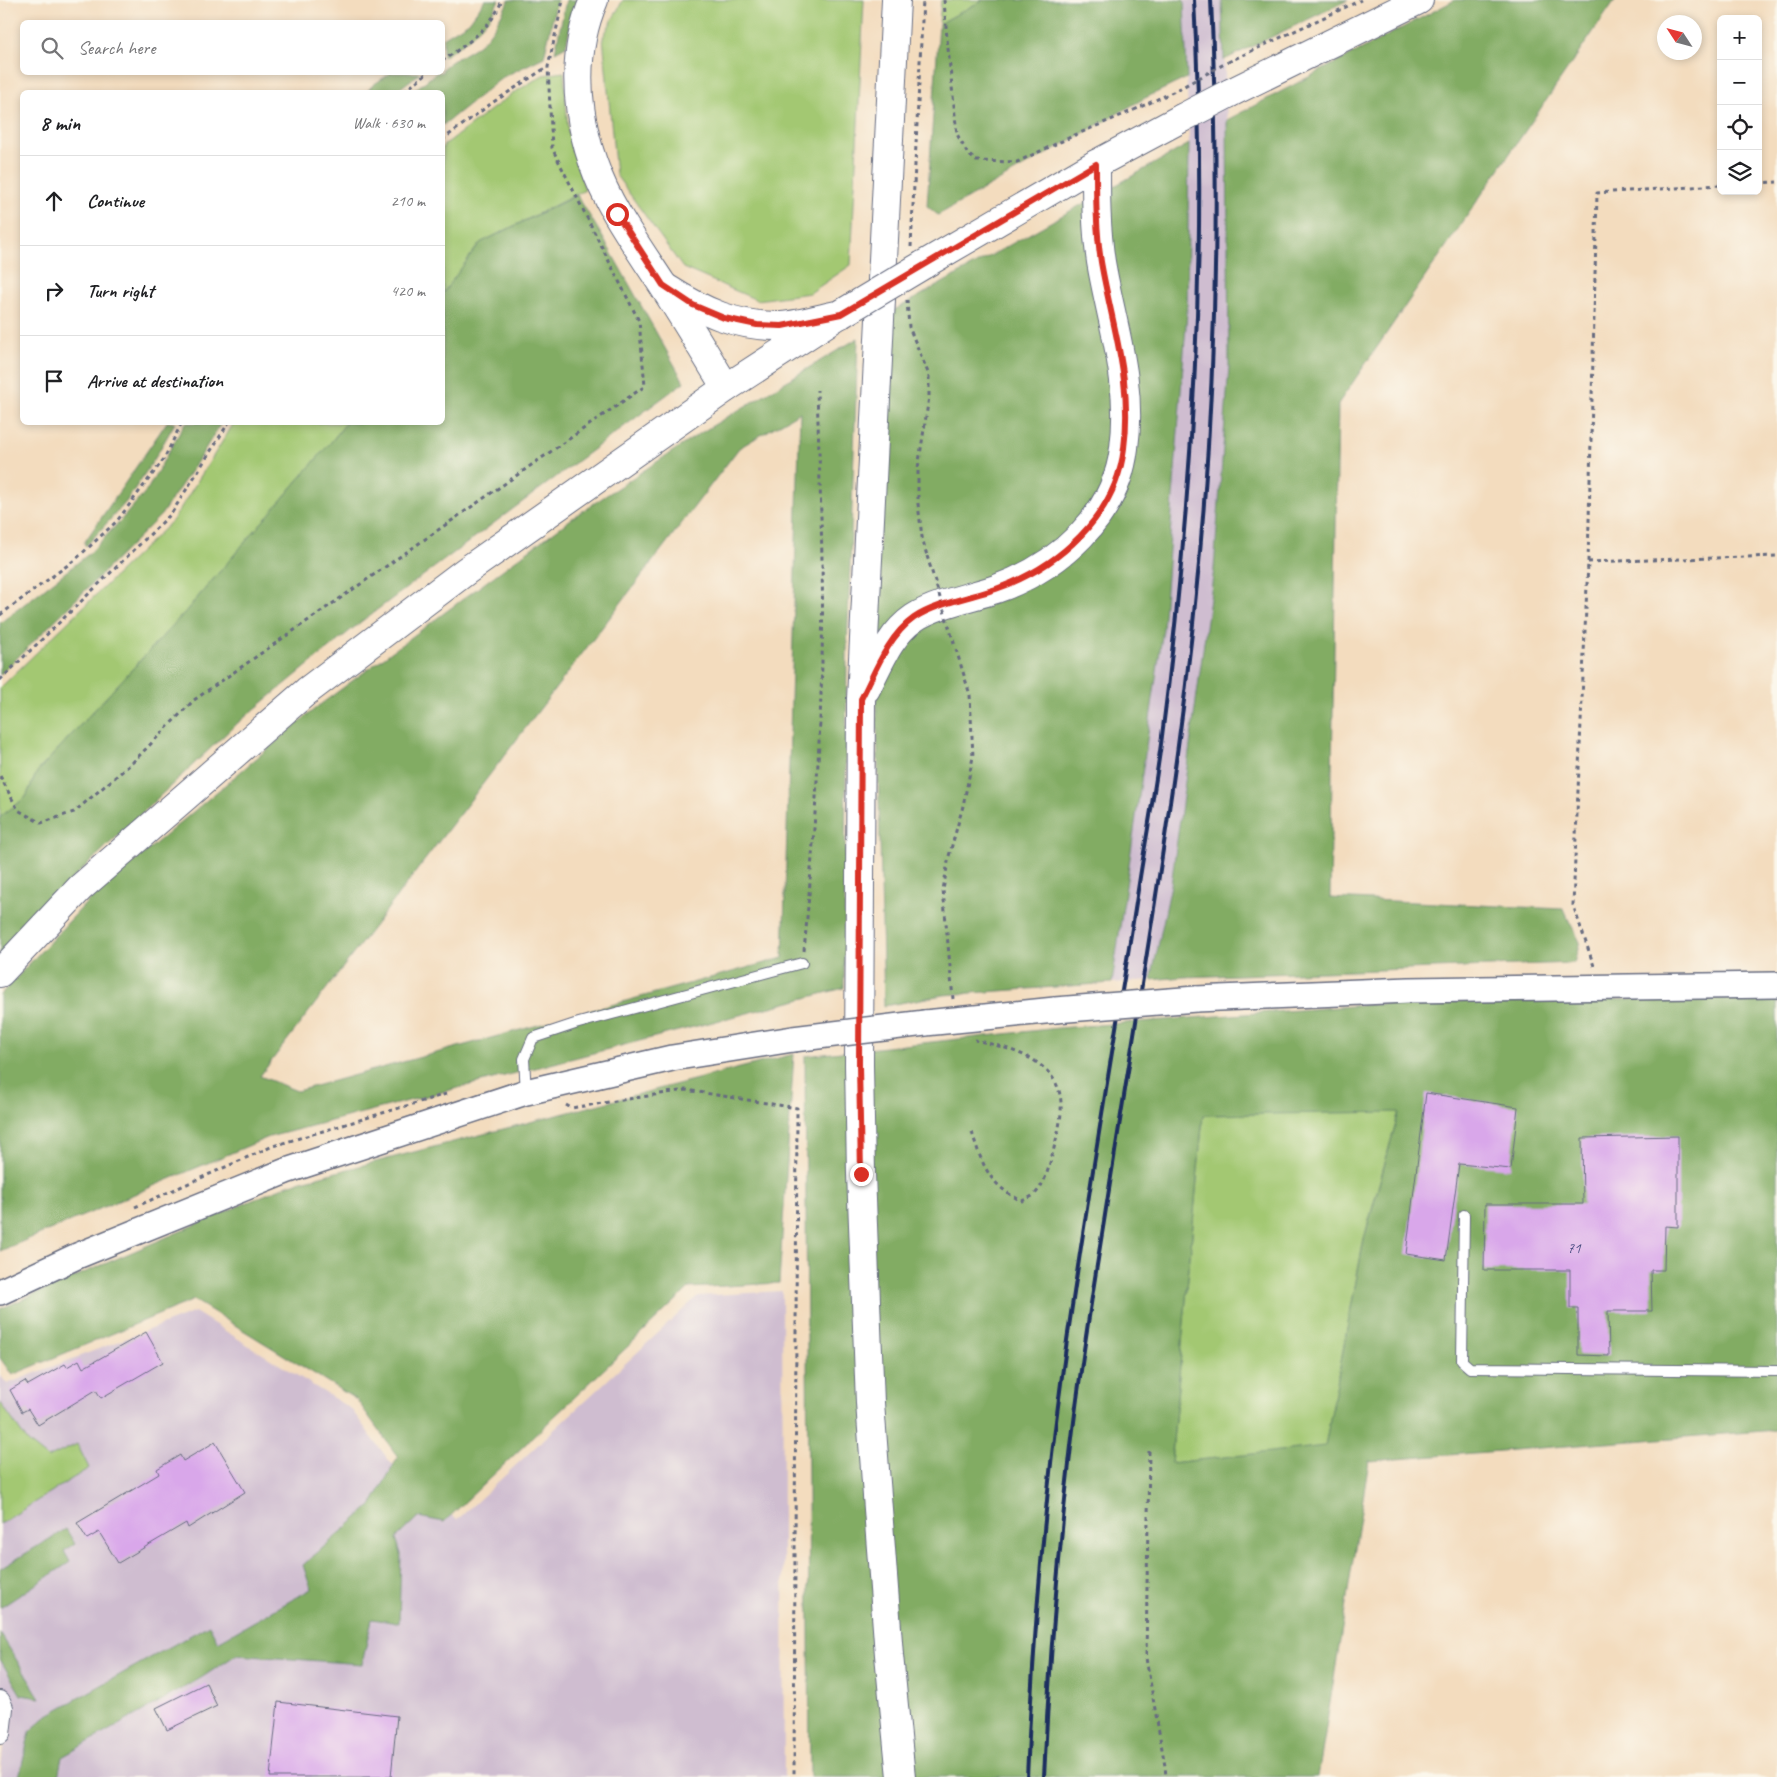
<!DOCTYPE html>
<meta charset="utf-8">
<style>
:root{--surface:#fff;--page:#f2f2f2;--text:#202124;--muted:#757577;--line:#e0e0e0}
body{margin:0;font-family:Caveat,sans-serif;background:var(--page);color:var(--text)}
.controls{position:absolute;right:15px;top:15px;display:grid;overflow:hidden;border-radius:8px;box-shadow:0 2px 8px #0003}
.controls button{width:45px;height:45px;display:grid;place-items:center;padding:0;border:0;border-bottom:1px solid var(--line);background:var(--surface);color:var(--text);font:25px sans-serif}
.compass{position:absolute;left:1657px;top:15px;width:45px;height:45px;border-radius:50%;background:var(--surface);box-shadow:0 2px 8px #0003;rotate:306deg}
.stop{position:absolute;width:15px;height:15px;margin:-11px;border:4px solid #d93025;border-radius:50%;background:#fff}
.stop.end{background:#d93025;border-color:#fff;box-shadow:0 1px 5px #0008}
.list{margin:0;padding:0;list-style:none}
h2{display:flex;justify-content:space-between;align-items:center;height:65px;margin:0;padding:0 20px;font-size:21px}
h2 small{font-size:16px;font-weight:400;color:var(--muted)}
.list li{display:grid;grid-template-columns:32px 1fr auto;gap:15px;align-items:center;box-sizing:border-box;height:90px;padding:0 20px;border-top:1px solid var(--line)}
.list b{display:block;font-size:19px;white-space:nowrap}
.list em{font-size:16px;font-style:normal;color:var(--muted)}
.icon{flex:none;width:28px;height:28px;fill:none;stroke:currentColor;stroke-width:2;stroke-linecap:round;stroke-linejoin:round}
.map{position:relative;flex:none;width:1777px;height:1777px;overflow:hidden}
.search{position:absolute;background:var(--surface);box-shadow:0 2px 8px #0003;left:20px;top:20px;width:425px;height:55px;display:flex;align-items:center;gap:12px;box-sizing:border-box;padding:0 18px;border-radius:8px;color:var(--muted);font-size:19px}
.panel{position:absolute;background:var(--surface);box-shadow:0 2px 8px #0003;left:20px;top:90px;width:425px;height:335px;border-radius:8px}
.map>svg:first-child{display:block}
.industrial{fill:#cfbdd0}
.green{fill:#a3c872;stroke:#5f7c68}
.forest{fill:#82ac64;stroke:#4e6e61;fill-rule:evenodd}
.building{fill:#d9a7ea}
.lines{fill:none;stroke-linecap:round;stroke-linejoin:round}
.service-casing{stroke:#676c80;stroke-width:12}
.minor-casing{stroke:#676c80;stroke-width:22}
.tertiary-casing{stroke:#676c80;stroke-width:28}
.secondary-casing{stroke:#676c80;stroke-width:30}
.primary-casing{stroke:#676c80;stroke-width:30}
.path{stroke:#676c80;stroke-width:3;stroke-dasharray:4 4;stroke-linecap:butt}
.service{stroke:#fff;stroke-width:10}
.minor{stroke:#fff;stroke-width:20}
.tertiary{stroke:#fff;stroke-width:25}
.secondary{stroke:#fff;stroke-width:28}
.primary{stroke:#fff;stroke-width:28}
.rail{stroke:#1b2f5e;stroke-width:4}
.tertiary-bridge-casing{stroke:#676c80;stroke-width:28;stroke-linecap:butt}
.secondary-bridge-casing{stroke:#676c80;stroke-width:30;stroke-linecap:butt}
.path-bridge{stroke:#676c80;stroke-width:3;stroke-dasharray:4 4;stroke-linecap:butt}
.tertiary-bridge{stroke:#fff;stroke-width:25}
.secondary-bridge{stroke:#fff;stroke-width:28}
.route{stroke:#d93025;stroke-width:6}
.labels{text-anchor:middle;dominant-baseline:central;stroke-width:4;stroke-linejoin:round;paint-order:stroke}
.number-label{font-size:15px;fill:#4a4d81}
</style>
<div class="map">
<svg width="1777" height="1777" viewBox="0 0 1777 1777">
<rect width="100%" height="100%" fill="#fbf7ec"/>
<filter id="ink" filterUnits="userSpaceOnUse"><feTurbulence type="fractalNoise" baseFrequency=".02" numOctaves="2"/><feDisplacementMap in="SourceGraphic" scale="10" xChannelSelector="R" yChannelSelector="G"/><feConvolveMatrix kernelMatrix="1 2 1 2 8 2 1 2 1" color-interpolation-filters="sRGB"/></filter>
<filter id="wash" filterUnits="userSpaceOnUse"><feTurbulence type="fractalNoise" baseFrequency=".0096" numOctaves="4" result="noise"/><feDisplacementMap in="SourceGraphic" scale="20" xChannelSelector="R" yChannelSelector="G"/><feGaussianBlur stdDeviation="1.12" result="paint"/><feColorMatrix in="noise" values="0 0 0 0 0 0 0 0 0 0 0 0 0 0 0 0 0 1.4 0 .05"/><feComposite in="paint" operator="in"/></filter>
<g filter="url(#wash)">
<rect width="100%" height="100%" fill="#f3dcbe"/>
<g class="industrial">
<polygon points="1184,0 1222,0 1227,120 1229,367 1214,569 1171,885 1151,980 1112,983 1163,629 1187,312 1189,144"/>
<polygon points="782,1291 784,1777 0,1777 8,1704 0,1684 0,1375 7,1384 195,1312 351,1409 390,1462 457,1520 698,1296"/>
</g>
<g class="green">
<polygon points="623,0 864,0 851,265 810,293 757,300 683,268 616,175 603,37"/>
<polygon points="941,0 983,0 939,24"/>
<polygon points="564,72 568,132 585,190 480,243 443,293 443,146 512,94 543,75"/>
<polygon points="234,423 346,423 331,442 186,611 37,772 26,797 0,817 0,688 173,520"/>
<polygon points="1399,1111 1364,1239 1325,1447 1171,1463 1203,1115"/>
<polygon points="0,1402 28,1442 48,1458 77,1444 89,1468 0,1524"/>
</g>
<g class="forest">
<path d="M485,0h14c-11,26 -34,42 -56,57v-19l26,-16z"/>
<path d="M509,0h48l-13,57 -41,20 -60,48 -1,-33h-30l24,-19 6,-1 1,-4c11,-10 30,-17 40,-27 11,-11 19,-27 26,-41z"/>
<polygon points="566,0 578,0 575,5 566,46 555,52"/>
<polygon points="983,0 1184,0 1187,78 1145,98 938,215 927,206 939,24"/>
<polygon points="1222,0 1348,0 1224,60"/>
<polygon points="1455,0 1615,0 1338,404 1330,898 1563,909 1580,942 1574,963 1183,977 1151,980 1171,885 1214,569 1229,367 1227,120"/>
<polygon points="391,73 420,73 395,92 366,92 373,85"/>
<polygon points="1189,144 1187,312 1163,629 1112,983 943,995 884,1006 875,636 889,313"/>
<polygon points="577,195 602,236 684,382 362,621 233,727 71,880 0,954 0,817 26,797 37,772 186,611 331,442 346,423 442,422 443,293 480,243"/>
<path d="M858,338l-11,311 -3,339 -575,149 -269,114v-256l89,-95 228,-193 261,-193 121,-80zM800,412l-17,546 -486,133 -37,-15 479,-628z"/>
<polygon points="167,422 175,423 155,458 126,502 86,546 84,543"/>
<polygon points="185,423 221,423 199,459 161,515 0,675 0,623 90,553 121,520 147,490"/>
<path d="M1775,998l2,3v429l-408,31 -51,316h-508l-5,-721 253,-28 347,-26zM1399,1112l-35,127 -39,207 -154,17 32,-348z"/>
<polygon points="794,1054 779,1283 689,1288 444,1522 418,1517 396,1538 401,1554 399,1623 372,1619 362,1664 236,1655 201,1678 62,1757 58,1777 19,1777 30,1731 48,1715 209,1625 218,1642 311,1589 303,1565 371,1506 398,1457 357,1400 194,1300 12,1375 0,1358 0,1309 290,1184"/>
<polygon points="66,1529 75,1544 64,1551 70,1562 0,1608 0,1569"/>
<polygon points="0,1633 40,1698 21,1695 0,1659"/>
</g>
<g id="blocks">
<g class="building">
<polygon points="1426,1093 1518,1107 1511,1169 1459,1164 1446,1260 1406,1254"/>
<polygon points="1678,1136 1678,1227 1665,1226 1664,1270 1651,1270 1652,1311 1608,1311 1609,1356 1578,1355 1578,1308 1570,1308 1570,1270 1484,1270 1485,1204 1583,1204 1582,1138"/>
<polygon points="146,1332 163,1362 101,1398 96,1390 38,1425 28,1409 22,1412 10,1390 25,1381 28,1385 65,1364 67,1367 79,1360 83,1368"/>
<polygon points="215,1442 245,1492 188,1528 186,1523 118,1563 99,1532 87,1539 77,1523 159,1474 157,1469 180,1455 183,1461"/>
<polygon points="206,1683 217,1706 167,1730 156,1708"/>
<polygon points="278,1702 397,1716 391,1777 270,1777"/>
</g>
</g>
</g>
<g filter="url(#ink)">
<use href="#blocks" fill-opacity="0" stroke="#676c80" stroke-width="1"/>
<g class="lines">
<g class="service-casing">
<g id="service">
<polyline points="526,1092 524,1059 533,1038 575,1024 802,963"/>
<polyline points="1464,1215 1462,1361 1470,1368 1777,1371"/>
</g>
</g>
<g class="minor-casing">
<polyline id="minor" points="0,1701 3,1708 0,1734"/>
</g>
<g class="tertiary-casing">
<g id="tertiary">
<polyline points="1196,999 1409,990 1777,985"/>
<polyline points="925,1023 1055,1010"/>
<polyline points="0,1292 77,1256 286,1171 526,1092 672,1058 793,1039"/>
</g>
</g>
<g class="secondary-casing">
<g id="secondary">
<polyline points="1230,93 1419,0"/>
<polyline points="923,265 1096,164 1182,118"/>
<polyline points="0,973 80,888 307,691 466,571 726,388 837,316"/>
</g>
</g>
<g class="primary-casing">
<g id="primary">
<path d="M594,0c-30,69 -14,151 23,214 14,24 30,47 45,70 22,34 43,69 64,104"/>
<polyline points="896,0 861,699 859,1065 861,1174 870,1403 889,1655 901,1777"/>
<path d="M666,288c36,23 70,39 115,38 18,-1 41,-8 60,-12"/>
<path d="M866,689c13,-25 24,-55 48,-71 21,-14 58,-21 82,-29 62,-22 120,-72 128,-141 9,-66 -12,-122 -23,-186 -5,-33 -5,-65 -5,-98"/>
</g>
</g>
<g class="path">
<polyline points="944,0 947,39 957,134 967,153 976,161 1017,162 1075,135 1134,110"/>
<path d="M442,61c23,-16 50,-33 60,-61"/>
<polyline points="1228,62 1361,0"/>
<polyline points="404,92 428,72"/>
<polyline points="442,140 492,103 547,67"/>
<polyline points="1758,183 1777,182"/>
<polyline points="911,247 923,0"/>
<polyline points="907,300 909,327 929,375 929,397 918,468 918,504 922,537 927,556"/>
<polyline points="1588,562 1777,556"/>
<polyline points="0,615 76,559 117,521 164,459 182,422"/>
<polyline points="0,680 171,514 229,422"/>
<polyline points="0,776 18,810 41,823 74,812 132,763 194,700 645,386 639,321 552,148 548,67 563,0"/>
<path d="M804,951c8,-85 14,-171 17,-257 4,-101 -1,-203 -4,-304"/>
<polyline points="1594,966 1573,905 1588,562 1597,193 1721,185"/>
<polyline points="953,999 943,890 949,856 963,806 973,757 970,695 955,646"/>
<polyline points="566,1105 571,1108 686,1090 797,1108 794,1777"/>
<path d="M972,1132c10,33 17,53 50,69 4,-2 10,-4 13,-7 11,-12 14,-28 18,-42 4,-16 9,-32 8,-49 -2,-43 -52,-55 -86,-63"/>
<polyline points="135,1207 273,1146 446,1094"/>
<polyline points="1149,1451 1146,1658 1165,1766 1166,1777"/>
</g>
<use href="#service" class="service"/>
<use href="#minor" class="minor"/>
<use href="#tertiary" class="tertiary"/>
<use href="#secondary" class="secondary"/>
<use href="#primary" class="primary"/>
<g class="rail">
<path d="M1027,1777c6,-132 16,-263 34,-394 23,-169 53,-337 79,-506 7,-44 15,-88 21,-133 32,-246 47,-496 33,-744"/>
<path d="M1044,1777c5,-111 14,-221 27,-331 9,-78 22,-155 34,-231 24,-154 51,-308 72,-462 35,-249 46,-502 34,-753"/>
</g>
<g class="tertiary-bridge-casing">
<g id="tertiary-bridge">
<polyline points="1055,1010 1196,999"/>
<polyline points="793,1039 925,1023"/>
</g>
</g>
<g class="secondary-bridge-casing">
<g id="secondary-bridge">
<polyline points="1182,118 1230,93"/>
<polyline points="841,314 923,265"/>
</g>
</g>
<g class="path-bridge">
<polyline points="1134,110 1175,91 1228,62"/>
<polyline points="927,556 955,646"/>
</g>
<use href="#tertiary-bridge" class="tertiary-bridge"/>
<use href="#secondary-bridge" class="secondary-bridge"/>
</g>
</g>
<g class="lines" filter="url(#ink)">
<path class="route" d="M617,214l46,71 30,20 31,13 33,7 25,1 59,-12 255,-150c0,33 0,65 5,98 11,64 32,120 23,186 -8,69 -66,119 -128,141 -24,8 -62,15 -82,29 -26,18 -39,54 -53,81l-2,366 2,109"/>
</g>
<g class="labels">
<g class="number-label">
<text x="1574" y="1248">71</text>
</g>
</g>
</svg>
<div class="controls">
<button>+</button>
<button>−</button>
<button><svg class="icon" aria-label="locate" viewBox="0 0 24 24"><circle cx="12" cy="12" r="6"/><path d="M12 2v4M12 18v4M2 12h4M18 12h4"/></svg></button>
<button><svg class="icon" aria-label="layers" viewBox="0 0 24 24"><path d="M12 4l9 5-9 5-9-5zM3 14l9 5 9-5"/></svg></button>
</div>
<svg class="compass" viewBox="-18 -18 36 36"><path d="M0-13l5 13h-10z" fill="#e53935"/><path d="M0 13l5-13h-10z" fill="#757577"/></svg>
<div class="stop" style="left:617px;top:214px"></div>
<div class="stop end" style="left:861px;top:1174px"></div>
<div class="search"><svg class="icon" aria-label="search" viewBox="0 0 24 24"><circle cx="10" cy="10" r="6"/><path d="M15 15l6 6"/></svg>Search here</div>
<section class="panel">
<h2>8 min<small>Walk · 630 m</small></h2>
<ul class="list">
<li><svg class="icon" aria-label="ahead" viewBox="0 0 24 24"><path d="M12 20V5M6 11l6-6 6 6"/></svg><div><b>Continue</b></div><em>210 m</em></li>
<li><svg class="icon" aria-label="right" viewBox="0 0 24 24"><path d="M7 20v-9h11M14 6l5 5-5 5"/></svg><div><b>Turn right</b></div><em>420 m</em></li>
<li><svg class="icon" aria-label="arrive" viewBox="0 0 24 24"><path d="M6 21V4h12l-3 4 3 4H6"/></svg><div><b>Arrive at destination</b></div></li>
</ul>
</section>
</div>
